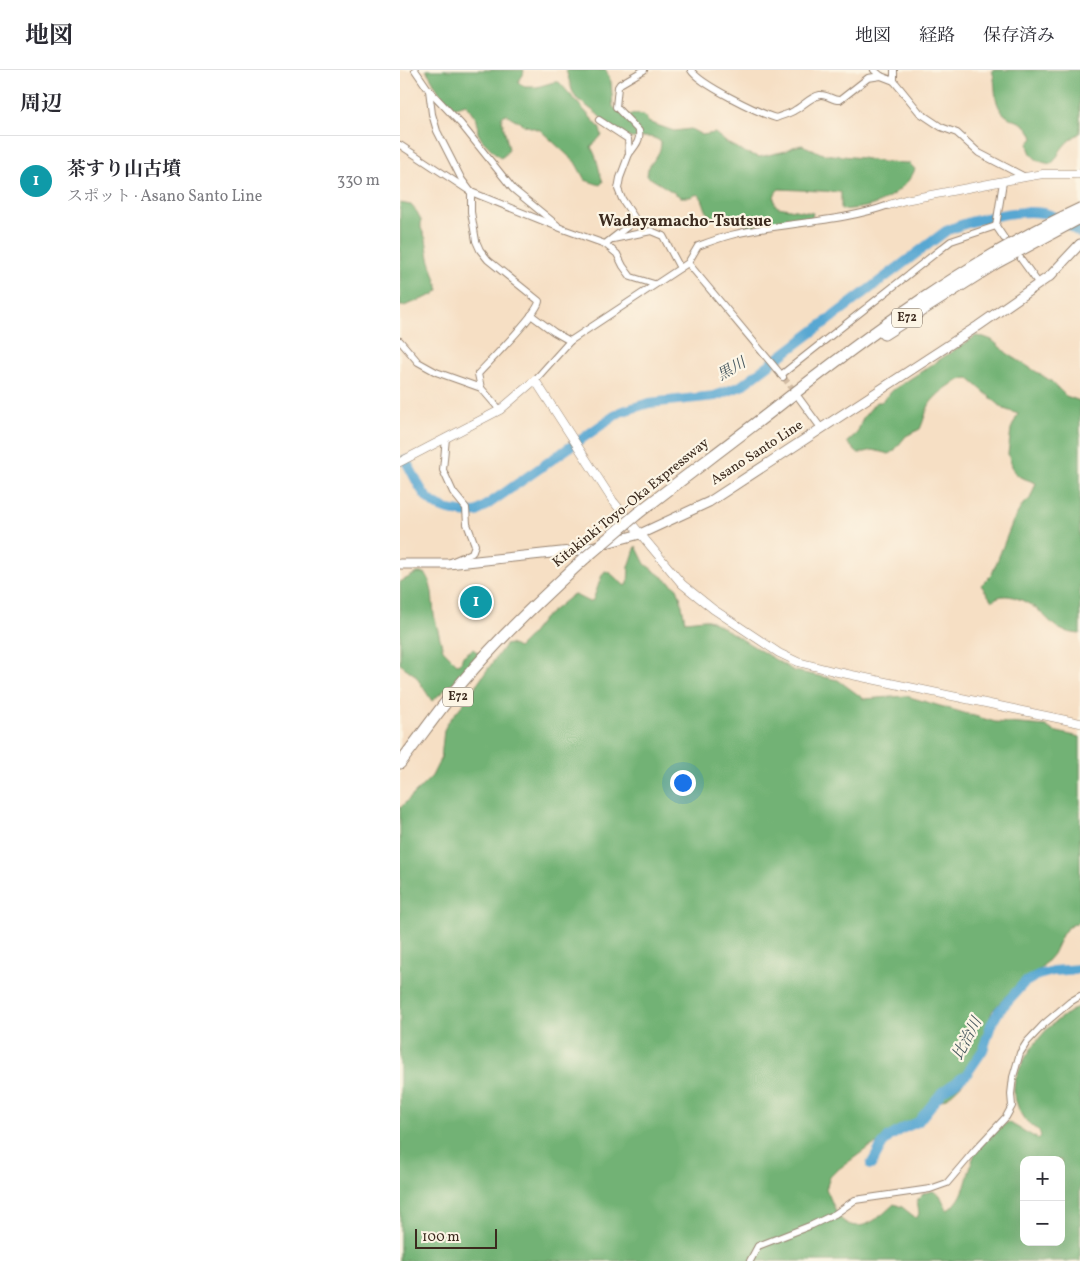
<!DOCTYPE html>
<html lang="ja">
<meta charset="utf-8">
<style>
:root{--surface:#fff;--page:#f2f2f3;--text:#2b2b33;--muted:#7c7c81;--line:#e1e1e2;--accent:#d1495b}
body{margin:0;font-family:Vollkorn,"Noto Serif JP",serif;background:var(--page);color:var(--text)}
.controls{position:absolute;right:15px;bottom:15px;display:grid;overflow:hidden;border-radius:10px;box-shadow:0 5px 20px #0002}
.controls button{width:45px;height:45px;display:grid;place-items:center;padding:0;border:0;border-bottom:1px solid var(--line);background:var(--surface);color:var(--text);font:25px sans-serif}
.scale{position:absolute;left:15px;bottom:12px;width:82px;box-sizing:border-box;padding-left:5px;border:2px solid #3b2a1e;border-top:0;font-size:14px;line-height:18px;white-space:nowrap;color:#3b2a1e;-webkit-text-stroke:4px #fcf5e5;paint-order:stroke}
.you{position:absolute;left:282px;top:712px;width:18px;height:18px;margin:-12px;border:4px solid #fff;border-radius:50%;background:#1a73e8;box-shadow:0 0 0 8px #1a73e833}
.badge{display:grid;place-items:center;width:32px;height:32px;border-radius:50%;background:var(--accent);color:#fff;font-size:16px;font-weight:700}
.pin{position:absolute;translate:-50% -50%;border:2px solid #fff;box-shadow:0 1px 5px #0006}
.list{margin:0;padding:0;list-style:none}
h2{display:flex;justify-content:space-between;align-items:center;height:65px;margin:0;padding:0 20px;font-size:21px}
h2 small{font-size:16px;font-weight:400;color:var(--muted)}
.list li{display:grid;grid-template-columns:32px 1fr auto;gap:15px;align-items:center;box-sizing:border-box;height:90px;padding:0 20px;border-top:1px solid var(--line)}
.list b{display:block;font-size:19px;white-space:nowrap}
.list p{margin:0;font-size:16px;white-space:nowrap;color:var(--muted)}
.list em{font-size:16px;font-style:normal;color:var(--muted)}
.map{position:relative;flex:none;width:680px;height:1191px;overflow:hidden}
header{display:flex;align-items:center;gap:30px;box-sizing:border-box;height:70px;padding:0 25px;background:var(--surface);border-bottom:1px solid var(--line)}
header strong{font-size:24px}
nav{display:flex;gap:28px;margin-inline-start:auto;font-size:18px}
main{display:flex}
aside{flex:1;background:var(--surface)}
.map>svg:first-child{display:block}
.forest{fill:#72b274;stroke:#566e49;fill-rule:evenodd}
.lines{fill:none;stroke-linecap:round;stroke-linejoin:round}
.river{stroke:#58a7d2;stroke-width:10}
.minor-tunnel{stroke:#d1bba3;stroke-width:6;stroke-dasharray:6 3;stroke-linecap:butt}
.minor-casing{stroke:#988471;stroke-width:8}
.tertiary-casing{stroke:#988471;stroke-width:9}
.secondary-casing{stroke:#988471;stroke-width:11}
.motorway-casing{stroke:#988471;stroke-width:13}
.minor{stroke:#fff;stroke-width:6}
.tertiary{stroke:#fff;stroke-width:8}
.secondary{stroke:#fff;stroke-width:9}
.motorway{stroke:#fff;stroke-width:11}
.motorway-bridge-casing{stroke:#988471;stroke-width:13;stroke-linecap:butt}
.motorway-bridge{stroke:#fff;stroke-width:11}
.labels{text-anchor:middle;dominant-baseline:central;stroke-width:4.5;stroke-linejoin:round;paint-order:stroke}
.shield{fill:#fcf5e5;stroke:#75675a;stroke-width:1}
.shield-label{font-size:12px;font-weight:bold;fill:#3b2a1e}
.street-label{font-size:14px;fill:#3b2a1e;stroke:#fcf5e5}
.water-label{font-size:15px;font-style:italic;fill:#45565d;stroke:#fcf5e5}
.quarter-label{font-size:16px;font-weight:bold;fill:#3b2a1e;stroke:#fcf5e5}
</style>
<header>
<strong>地図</strong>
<nav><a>地図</a><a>経路</a><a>保存済み</a></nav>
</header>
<main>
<aside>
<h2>周辺<small></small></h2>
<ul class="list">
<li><span class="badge" style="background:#0f9aa8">1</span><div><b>茶すり山古墳</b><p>スポット · Asano Santo Line</p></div><em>330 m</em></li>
</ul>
</aside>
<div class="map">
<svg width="680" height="1191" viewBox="0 0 680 1191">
<rect width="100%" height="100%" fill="#fcf5e5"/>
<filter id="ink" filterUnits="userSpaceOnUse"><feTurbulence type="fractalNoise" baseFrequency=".02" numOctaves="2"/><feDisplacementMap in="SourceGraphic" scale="10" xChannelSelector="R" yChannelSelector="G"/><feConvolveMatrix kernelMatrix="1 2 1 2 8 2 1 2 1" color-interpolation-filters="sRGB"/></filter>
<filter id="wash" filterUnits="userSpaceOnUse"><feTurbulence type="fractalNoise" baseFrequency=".0096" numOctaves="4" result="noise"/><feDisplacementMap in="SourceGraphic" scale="20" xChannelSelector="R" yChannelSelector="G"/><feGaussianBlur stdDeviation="1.12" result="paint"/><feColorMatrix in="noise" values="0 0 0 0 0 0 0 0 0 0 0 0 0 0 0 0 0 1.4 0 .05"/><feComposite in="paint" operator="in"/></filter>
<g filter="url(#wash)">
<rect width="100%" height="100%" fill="#f6dfc4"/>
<g class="forest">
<path d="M26,0h98l-1,5 -5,7 7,5h12l17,-5h5l40,45 3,8 -11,12c7,11 7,22 12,35l-3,3 -15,-5 -10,-18 -35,-32 -16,-5 -18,-11 -4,2v4l7,29 -5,7 -4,2 -18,-18 -4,-7 -1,-13 -11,-16 -13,4c-16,-14 -16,-22 -27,-38z"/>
<path d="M166,0h40l5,12 2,25c3,2 7,6 11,7 10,3 19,-5 24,8l26,9 17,-2 11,6 13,-2 12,10 19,10 13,4 27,-6 7,-4 9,-2 21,9 39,4 20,4 27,1 6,6c-5,15 -27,31 -42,36 -9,3 -21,4 -32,5v-18l-62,-3c-6,5 -5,9 -4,15l3,3 35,6 -1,5 -3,3 -51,2 -6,5 -19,-10 -21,-1c-9,-5 -6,-16 -14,-23l-8,3h-9l-34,-21c-1,-13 15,-19 14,-34 -11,-9 -20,-3 -31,-4l-22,-13 -12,-12 -20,-15 -4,-8z"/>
<path d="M592,0h88v63c-6,4 -13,8 -17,14 -6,7 -4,10 -12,17 -13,-2 -21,-6 -23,-20l5,-6c-7,-20 -19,-14 -30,-25 -11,-12 -6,-29 -11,-43z"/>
<polygon points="0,133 11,135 17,142 21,150 21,158 26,169 29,188 39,220 33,225 4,236 0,236"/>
<path d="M576,266l8,1 8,3 16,14 43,27 15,15 14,5v233c-8,-1 -16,-2 -22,-6 -8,-5 -13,-13 -21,-19 -12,-8 -32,-20 -45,-8l-11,-16 11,-11 21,-53 10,-17 7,-5 6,-16 -16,-6 -6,-5 -6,-18 3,-25 7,-15 -14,-5 -36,-31c-12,1 -29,14 -37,24 -5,7 -7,19 -11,27l-14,7 -13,16 -4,2 -16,-4 -12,3h-4l-10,-11 10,-9 6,-15 13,-16h5l12,-12z"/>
<path d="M236,476l9,18 32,24 3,8 5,25 19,-2 8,2 82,50 44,9 26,19 42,-3 89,26 51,4 7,5 27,6v184l-13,7 -5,7 -9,19 -12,14 -10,9 -11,5 -28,29 -12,40 -10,23 -8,10 -14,13 -12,6 -21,22 -19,11 -27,11 -33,24 -6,6 -4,12c4,7 10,26 16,31 19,16 39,-4 52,-16l8,3 14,11 3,-4 -2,-14 7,-7 9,-2 7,4 7,15c22,-11 19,-43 31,-62 6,-10 21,-19 30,-26l30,17 3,-3c-2,-9 -16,-13 -20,-22 -3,-7 -8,-19 -7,-26 1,-20 25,-53 40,-65 8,-7 17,-12 26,-17v255h-680v-453l32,-32 9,-18 3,-28 4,-8 15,-18 42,-59 5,-1 8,4 11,-11 15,-19 27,-22 4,-1 14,7 4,-2 9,-25 3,-4 4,1 16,14 3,-2 1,-17zM624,1090h37v82h-37z"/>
<polygon points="17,503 25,503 29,510 32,522 34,545 43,580 57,594 61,592 63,586 73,579 81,585 74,595 32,631 15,605 0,594 0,512"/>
</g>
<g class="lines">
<g class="river">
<path d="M5,390c15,23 17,46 49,51 8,1 15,3 23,1l143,-100 29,-9 66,-7 26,-10 205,-155c24,-11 82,-26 107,-15 9,4 18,11 27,17"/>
<polyline points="471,1095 482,1075 489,1067 504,1058 518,1052 542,1022 566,1005 583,980 591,955 599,941 624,913 638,905 653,901 680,899"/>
</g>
</g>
</g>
<g filter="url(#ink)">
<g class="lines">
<polyline class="minor-tunnel" points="384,308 396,323"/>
<g class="minor-casing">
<g id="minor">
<polyline points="15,0 28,19 61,54 113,119 157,155"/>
<path d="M291,0c8,14 68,43 85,48 6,-3 14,-4 19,-8 8,-4 15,-13 25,-15 7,-1 13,6 20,5l28,-22 13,-2"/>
<polyline points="474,0 481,6 494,11 520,43 541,57 557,63 579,83 625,107"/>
<polyline points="494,0 494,11"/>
<path d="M29,20l3,24 5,17 25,49 9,12v20l5,29 4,9 8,10 51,41c0,11 -51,62 -61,73l3,14 19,22"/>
<polyline points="199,50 228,69 229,84 220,108 218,119 222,129 236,150 205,174"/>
<polyline points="0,75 71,122 163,159 205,174 217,184 223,196 231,207 254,214"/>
<path d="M229,84c5,-7 12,-13 10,-23l-23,-24 2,-20 2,-3 24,-14"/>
<polyline points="603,112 596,156 604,168"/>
<polyline points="213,169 251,161 263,166 280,198"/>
<polyline points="621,189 639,214"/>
<polyline points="288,193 383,307"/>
<polyline points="131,245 154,262 170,271"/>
<polyline points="0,271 18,292 36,302 81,318"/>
<polyline points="381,305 551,171 596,156"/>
<path d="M135,310l35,-39 118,-78 10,-17c11,-4 22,-8 33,-11 52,-13 108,-12 158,-30"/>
<polyline points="399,328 421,358"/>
<polyline points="46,368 43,400 53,422 66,438 67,454 75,475 72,483 51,492"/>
<polyline points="350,1191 358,1176 412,1155 435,1144 455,1130 530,1119 547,1113 576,1079 606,1047 612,1036 611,1024 613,1007 620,983 627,972 644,954 670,932 680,926"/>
</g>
</g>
<g class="tertiary-casing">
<g id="tertiary">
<polyline points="489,135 505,130 625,107 643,104 680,104"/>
<polyline points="0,392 100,340 135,310 213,431 282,514 313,539 379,583 398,592 433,601 680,653"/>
</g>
</g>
<g class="secondary-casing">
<polyline id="secondary" points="0,494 48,494 180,480 240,464 309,432 578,256 650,206 680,174"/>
</g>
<g class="motorway-casing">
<g id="motorway">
<polyline points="484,264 596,193 680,148"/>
<path d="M237,444c45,-35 91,-69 136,-104 96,-76 195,-149 307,-201"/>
<path d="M0,693c21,-27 41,-56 63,-82 37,-44 80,-84 122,-123"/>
</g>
</g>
<use href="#minor" class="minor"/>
<use href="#tertiary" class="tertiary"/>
<use href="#secondary" class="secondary"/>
<use href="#motorway" class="motorway"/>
<g class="motorway-bridge-casing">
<polyline id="motorway-bridge" points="185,488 237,444"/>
</g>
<use href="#motorway-bridge" class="motorway-bridge"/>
</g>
</g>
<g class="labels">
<g class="shield">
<rect x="492" y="238.5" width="30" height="19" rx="4"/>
<rect x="43" y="617.5" width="30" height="19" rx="4"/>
</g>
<g class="shield-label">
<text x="507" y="248">E72</text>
<text x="58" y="627">E72</text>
</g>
<g class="street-label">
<text transform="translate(357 383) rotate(-33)">Asano Santo Line</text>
<text transform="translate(231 433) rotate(-39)">Kitakinki Toyo-Oka Expressway</text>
</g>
<g class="water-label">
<text transform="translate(332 300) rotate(-30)">黒川</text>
<text transform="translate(568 969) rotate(-62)">比治川</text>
</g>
<g class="quarter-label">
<text x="285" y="152">Wadayamacho-Tsutsue</text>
</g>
</g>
</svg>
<div class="controls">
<button>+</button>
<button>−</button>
</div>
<div class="scale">100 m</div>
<div class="you"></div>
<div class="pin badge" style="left:76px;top:532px;background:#0f9aa8">1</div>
</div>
</main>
